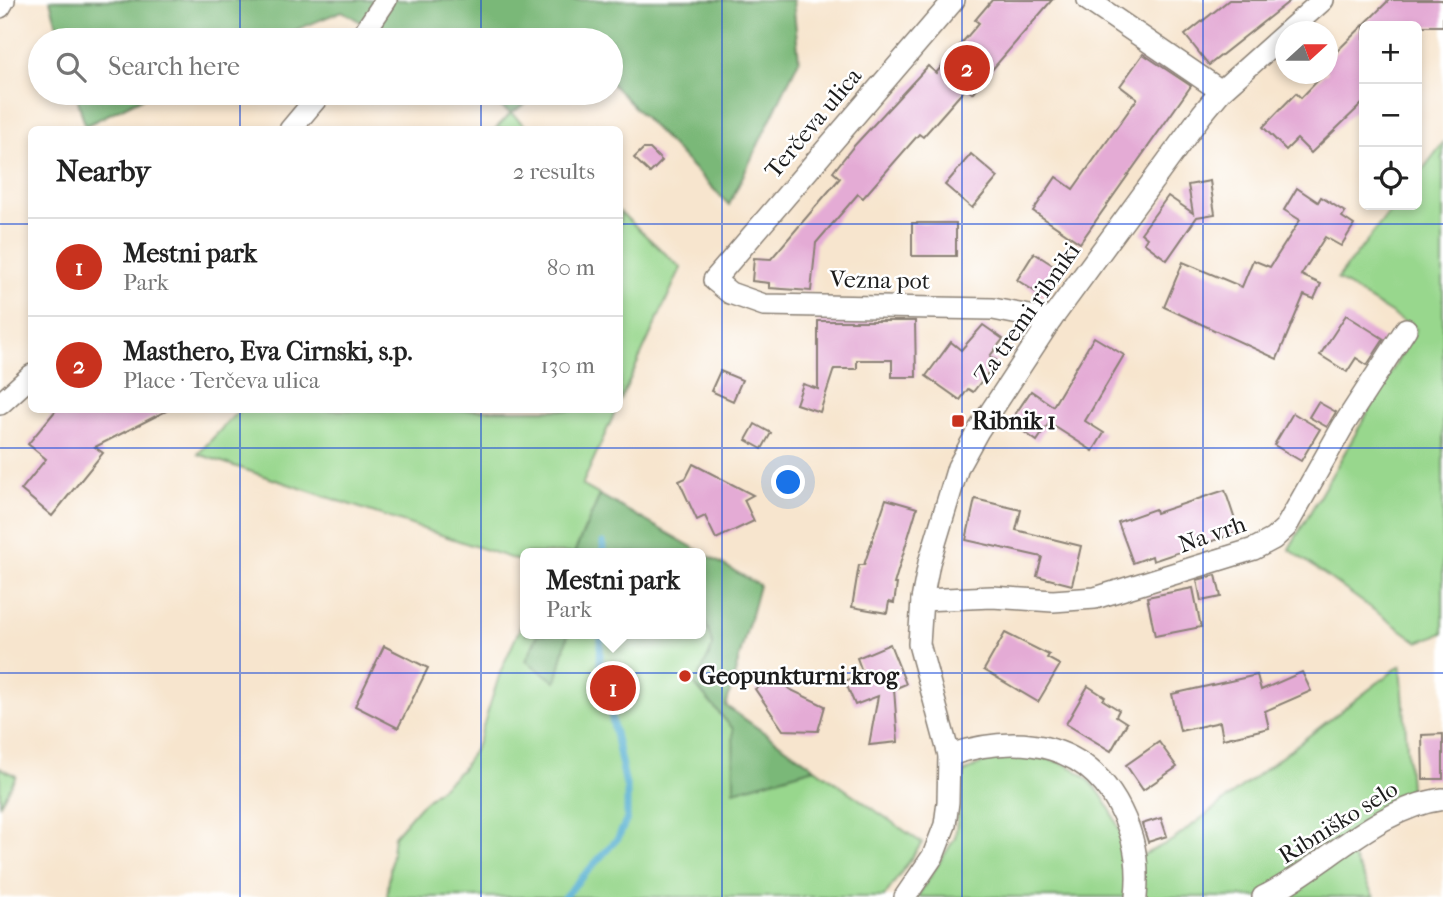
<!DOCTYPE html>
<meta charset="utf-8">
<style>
:root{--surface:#fff;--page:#f6f6f6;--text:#222;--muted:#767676;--line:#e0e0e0;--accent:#c8321e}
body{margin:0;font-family:"IM FELL French Canon",serif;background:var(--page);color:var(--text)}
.controls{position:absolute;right:21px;top:21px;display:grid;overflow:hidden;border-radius:10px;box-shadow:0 4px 10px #0003}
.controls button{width:63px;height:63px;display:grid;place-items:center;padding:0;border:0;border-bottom:2px solid var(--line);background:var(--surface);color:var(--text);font:35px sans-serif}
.compass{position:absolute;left:1275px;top:21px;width:63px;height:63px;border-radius:50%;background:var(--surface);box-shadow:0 4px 10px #0003;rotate:69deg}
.you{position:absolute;left:789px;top:483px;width:24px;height:24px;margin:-18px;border:5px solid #fff;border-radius:50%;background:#1a73e8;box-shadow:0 0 0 10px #1a73e833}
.badge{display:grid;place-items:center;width:46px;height:46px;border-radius:50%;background:var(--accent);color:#fff;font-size:23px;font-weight:700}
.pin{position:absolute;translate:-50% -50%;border:4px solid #fff;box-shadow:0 2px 7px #0006}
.popup{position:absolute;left:520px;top:548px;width:186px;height:91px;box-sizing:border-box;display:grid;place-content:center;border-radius:10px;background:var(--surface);filter:drop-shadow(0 2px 5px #0005);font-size:23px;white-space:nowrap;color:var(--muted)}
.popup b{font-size:26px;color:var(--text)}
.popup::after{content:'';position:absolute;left:50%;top:100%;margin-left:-14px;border:14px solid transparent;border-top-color:var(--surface)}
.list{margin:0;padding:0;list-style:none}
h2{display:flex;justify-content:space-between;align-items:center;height:91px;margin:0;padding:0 28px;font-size:30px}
h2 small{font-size:23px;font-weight:400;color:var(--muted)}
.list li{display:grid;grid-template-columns:46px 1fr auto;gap:21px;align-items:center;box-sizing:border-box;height:98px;padding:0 28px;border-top:2px solid var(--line)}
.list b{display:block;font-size:26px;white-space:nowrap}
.list p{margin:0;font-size:23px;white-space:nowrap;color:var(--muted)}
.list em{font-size:23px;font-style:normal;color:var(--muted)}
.icon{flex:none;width:38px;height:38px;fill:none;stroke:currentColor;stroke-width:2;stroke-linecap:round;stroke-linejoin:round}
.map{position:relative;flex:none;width:1443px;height:897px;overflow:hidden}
.search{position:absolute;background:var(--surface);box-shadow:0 4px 10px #0003;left:28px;top:28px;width:595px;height:77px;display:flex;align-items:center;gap:18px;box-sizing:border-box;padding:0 24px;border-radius:38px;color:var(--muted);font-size:26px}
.panel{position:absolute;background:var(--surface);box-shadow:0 4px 10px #0003;left:28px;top:126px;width:595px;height:287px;border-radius:10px}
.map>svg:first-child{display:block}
.green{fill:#98d78d;stroke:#5a7a54;stroke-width:2}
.forest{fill:#7ab878;stroke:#4b6a4a;stroke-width:2}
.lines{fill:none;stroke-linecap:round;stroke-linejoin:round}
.stream{stroke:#52aed0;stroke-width:7}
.building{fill:#e4abd5}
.street-casing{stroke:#8a8075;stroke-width:24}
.street{stroke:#fff;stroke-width:21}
.grid{fill:none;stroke:#1d4ed8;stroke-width:2;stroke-opacity:0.55}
.poi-dot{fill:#c8321e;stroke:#fff;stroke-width:2.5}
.labels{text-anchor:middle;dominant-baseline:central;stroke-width:5;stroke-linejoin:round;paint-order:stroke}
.street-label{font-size:24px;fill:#1c1c1c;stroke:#fff}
.poi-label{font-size:24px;font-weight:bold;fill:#1c1c1c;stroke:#fff;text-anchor:start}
</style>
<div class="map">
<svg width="1443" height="897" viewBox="0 0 1443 897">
<rect width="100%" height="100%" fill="#fff"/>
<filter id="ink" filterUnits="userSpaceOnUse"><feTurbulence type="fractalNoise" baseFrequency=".0143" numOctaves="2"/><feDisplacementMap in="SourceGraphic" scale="14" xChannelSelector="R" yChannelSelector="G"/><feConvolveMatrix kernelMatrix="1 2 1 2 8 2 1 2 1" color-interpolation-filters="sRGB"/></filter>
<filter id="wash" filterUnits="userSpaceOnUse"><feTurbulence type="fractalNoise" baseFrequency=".00686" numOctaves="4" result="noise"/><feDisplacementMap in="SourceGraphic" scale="28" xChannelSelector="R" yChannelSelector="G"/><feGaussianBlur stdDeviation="1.57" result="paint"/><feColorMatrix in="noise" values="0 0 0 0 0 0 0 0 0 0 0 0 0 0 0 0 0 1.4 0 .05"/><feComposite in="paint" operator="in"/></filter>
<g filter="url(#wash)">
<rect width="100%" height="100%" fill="#f7e5ce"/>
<g class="green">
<polygon points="511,113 529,129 495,129"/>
<polygon points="1443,143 1443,633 1418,642 1289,549 1416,329 1337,279 1395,205 1417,205 1417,177"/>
<polygon points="620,212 681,268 620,401"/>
<polygon points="239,410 616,410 582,485 759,585 726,706 922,843 884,897 387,897 394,836 419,807 462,769 477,745 501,670 525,617 526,634 700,634 700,553 526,553 525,563 198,454"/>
<path d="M1401,665l9,123 -67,51 31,58h-457l38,-59 8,-65c11,-5 23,-14 35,-16 8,-2 18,0 27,0 67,-1 87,49 106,104l42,-21z"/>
<polygon points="0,768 16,776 0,804"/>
</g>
<g class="forest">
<polygon points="50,0 793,0 799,60 729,205 611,83 611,40 391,40 342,11 271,40 61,40"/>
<polygon points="76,93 152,93 85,126"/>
<polygon points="478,93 543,93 511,113"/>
<polygon points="600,495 759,585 726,706 815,768 734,791 733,729 695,685 713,646 701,608 700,553 574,553"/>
<polygon points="538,634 568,634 556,682 526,661"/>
</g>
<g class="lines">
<g class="stream">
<polyline points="603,553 603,543"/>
<polyline points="564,897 618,838 627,819 627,790 600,662 601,634"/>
</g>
</g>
<g id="blocks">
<g class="building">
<polygon points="992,0 1052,0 972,93 966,88 923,137 919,134 863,198 858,194 816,243 811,291 769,288 769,283 752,281 754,258 771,259 840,178 833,172 853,147 928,66 936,73 979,23 975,20"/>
<polygon points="1229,0 1291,0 1209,65 1185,35"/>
<polygon points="1389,0 1443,0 1443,26 1364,26 1364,102 1311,153 1297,139 1286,150 1263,127 1296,93 1301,98 1324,74 1327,74 1327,61"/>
<polygon points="1143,54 1191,86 1080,243 1033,211 1056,177 1073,189 1137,99 1120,86"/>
<polygon points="643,149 650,149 662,161 650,173 634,158"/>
<polygon points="971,154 998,177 972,208 945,185"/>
<polygon points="1210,181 1215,214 1197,217 1167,260 1144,243 1147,238 1141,233 1168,196 1193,213 1188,185"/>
<polygon points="1297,188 1318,202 1321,197 1345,212 1342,217 1354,225 1341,246 1325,237 1301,275 1321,284 1314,299 1304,295 1277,359 1164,307 1183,262 1242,287 1253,260 1270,267 1300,220 1284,210"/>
<rect x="912" y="223" width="44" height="33"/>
<polygon points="1034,253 1059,269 1042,296 1017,280"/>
<polygon points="1346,315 1384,339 1367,365 1356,358 1347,372 1320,355"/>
<polygon points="818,321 915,321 916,377 892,377 892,360 857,360 857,369 834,369 820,412 796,404 803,384 818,389"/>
<polygon points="983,325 1003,339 990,356 997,361 973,392 968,389 960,400 926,376 951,342 961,350"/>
<polygon points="1094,337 1124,355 1085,421 1104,433 1093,451 1049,423 1037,441 1010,422 1031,391 1053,406"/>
<polygon points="720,371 742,380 733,401 711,391"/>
<polygon points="1318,402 1336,412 1327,427 1309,417"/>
<polygon points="56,410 168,410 95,447 103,453 52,516 21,490 46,459 28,444"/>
<polygon points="1293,413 1320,429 1301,461 1274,445"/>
<polygon points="755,424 771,433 762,449 746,440"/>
<polygon points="693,464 753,495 744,500 754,521 716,539 705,516 697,520 679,481 686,478"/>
<polygon points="1225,490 1239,532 1153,561 1152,556 1133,563 1118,522 1155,509 1156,513"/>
<polygon points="886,499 917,508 894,584 897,584 894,603 889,602 887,613 852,607 859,565 864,565"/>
<polygon points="975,499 1021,510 1016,530 1081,546 1072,585 1037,576 1042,557 966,540"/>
<polygon points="1216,575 1221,597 1201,601 1197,580"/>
<polygon points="1193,588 1201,627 1155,636 1147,597"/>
<polygon points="1005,633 1049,655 1047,658 1060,665 1038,702 984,670"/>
<polygon points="890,644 906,684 894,689 898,742 869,745 878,696 855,705 845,681 863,674 857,658"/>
<polygon points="384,646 428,668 398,728 355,706"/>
<polygon points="1302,672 1311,691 1265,711 1269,728 1223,739 1220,722 1180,731 1172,694 1257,675 1261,690"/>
<polygon points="778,676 789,689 825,706 818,731 783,730 755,689"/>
<polygon points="1088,686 1105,697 1103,700 1119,710 1116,716 1127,723 1111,751 1066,724"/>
<polygon points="1443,734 1443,779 1423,779 1422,735"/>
<polygon points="1159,742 1177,767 1143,790 1126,765"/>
<polygon points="1161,818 1167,836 1148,842 1142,824"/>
</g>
</g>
</g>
<g filter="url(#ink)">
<use href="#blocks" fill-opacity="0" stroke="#8a8075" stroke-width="2"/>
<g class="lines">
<g class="street-casing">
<g id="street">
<polyline points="954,0 714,280 730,293 764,305 993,309 1051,320"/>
<polyline points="1088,0 1221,91"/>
<polyline points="0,7 4,0"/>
<polyline points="1287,32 1323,0"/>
<polyline points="359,40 386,0"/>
<polyline points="290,130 321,93"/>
<polyline points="0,404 32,375"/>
<polyline points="922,600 992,597 1053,601 1095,598 1254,549 1273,539 1286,527 1343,426 1406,329"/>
<path d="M949,755c73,-23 143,-13 176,64 11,26 14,49 11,78"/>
<polyline points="905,897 933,856 945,825 948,802 949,755 919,644 922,600 929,563 958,467 978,431 1051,320 1202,114 1221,91 1286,33"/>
<path d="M1263,897c60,-29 113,-89 180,-98"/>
</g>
</g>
<use href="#street" class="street"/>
</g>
</g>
<path class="grid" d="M240,0v40M481,0v40M722,0v897M962,0v897M1203,0v897M240,93v37M481,93v37M0,224h32M620,224h823M240,410v487M481,410v487M0,448h1443M0,673h1443"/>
<g class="poi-dot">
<rect x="951" y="414" width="14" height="14" rx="3.5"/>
<circle cx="685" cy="676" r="7"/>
</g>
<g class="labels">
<g class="street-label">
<text transform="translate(813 123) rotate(-50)">Terčeva ulica</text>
<text transform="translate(880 280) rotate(1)">Vezna pot</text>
<text transform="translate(1027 313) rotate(-55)">Za tremi ribniki</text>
<text transform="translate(1212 534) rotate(-19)">Na vrh</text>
<text transform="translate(1338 822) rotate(-32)">Ribniško selo</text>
</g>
<g class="poi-label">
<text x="972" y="421">Ribnik 1</text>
<text x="699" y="676">Geopunkturni krog</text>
</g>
</g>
</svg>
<div class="controls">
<button>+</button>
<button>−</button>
<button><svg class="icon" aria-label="locate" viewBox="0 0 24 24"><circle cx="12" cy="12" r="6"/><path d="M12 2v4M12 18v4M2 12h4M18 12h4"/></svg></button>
</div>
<svg class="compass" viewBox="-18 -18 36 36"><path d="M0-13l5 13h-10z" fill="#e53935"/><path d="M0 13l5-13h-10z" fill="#767676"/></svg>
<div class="you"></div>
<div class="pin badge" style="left:613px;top:688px">1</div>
<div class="popup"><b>Mestni park</b>Park</div>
<div class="pin badge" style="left:967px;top:68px">2</div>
<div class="search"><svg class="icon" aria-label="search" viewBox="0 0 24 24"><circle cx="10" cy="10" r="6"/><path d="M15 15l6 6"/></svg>Search here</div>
<section class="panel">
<h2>Nearby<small>2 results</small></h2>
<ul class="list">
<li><span class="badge">1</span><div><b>Mestni park</b><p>Park</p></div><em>80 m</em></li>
<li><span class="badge">2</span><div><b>Masthero, Eva Cirnski, s.p.</b><p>Place · Terčeva ulica</p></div><em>130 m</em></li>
</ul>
</section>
</div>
